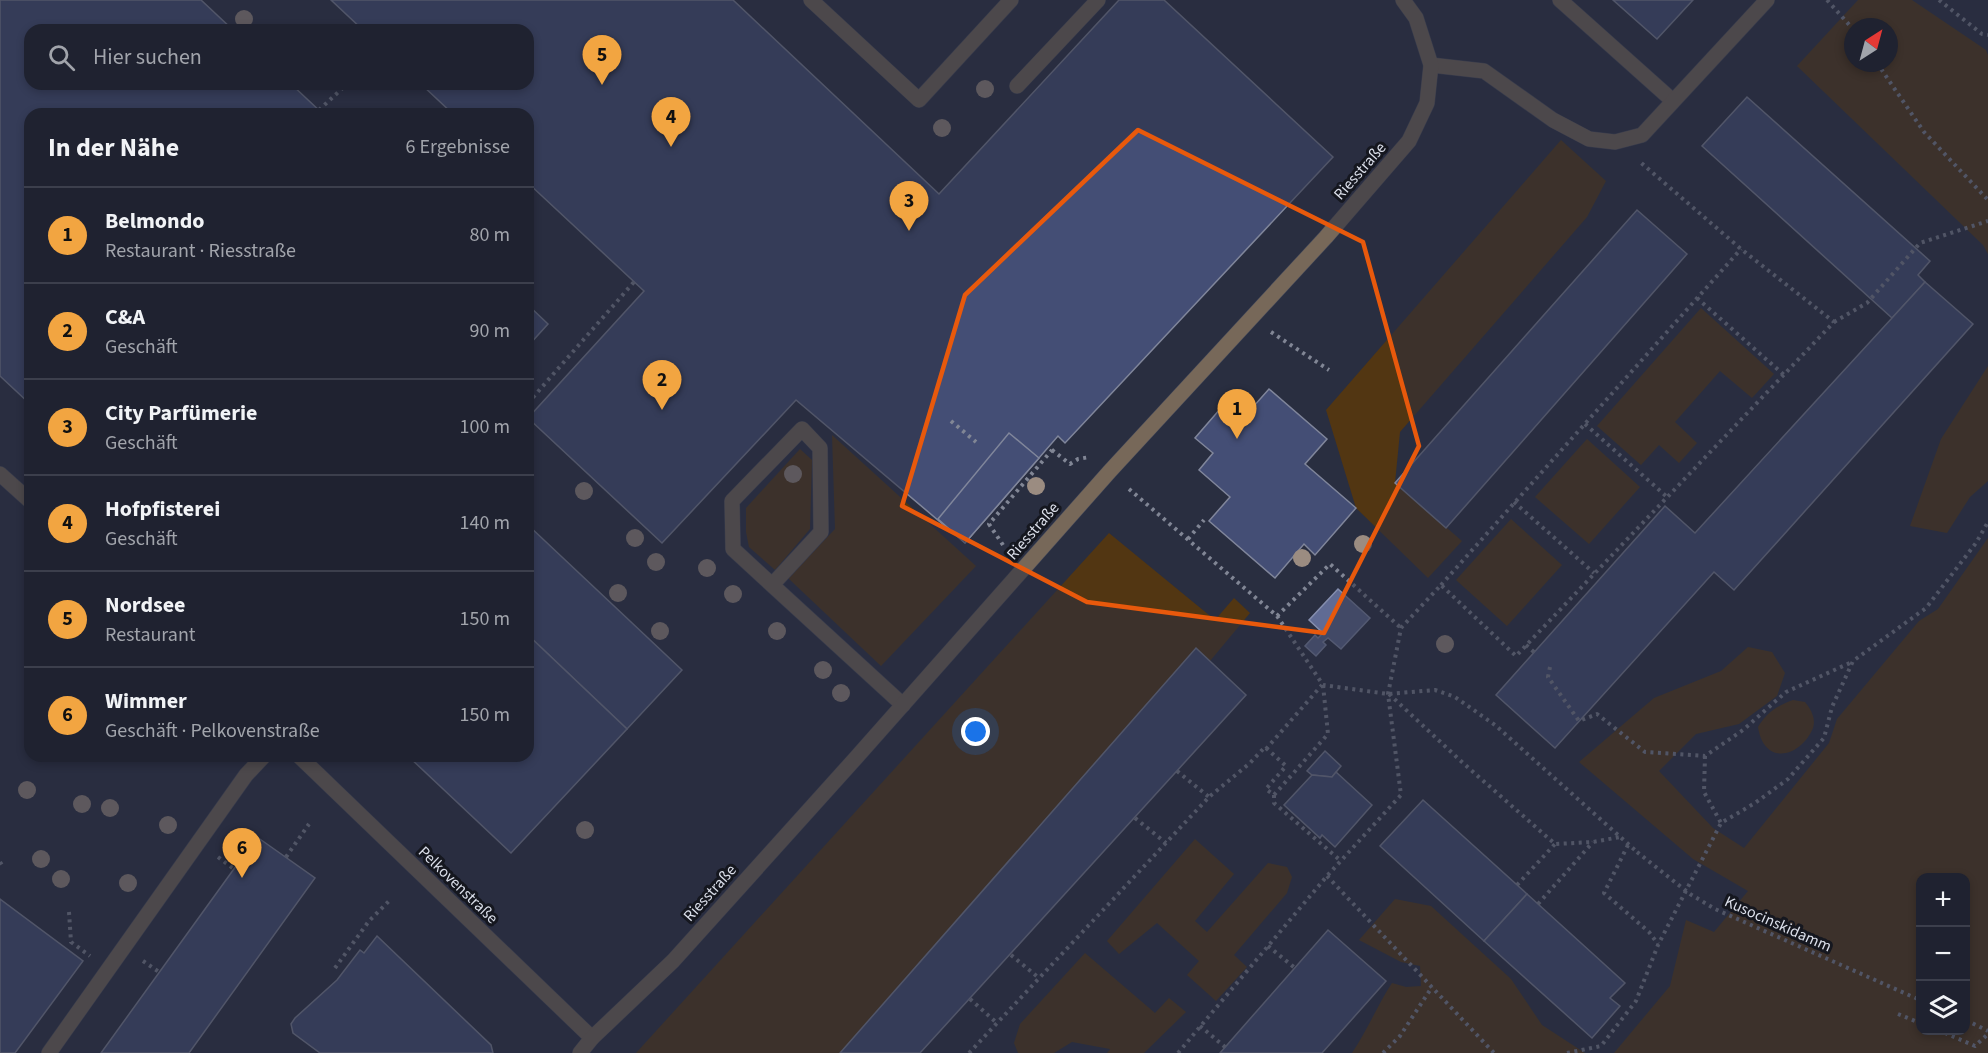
<!DOCTYPE html>
<html lang="de">
<meta charset="utf-8">
<style>
:root{--surface:#1f2230;--page:#2c2f3c;--text:#f1f3f6;--muted:#a1a4ab;--line:#3c3f4c;--accent:#f2a541}
body{margin:0;font-family:"Source Sans 3",sans-serif;background:var(--page);color:var(--text)}
.controls{position:absolute;right:18px;bottom:18px;display:grid;overflow:hidden;border-radius:12px;box-shadow:0 3px 9px #0003}
.controls button{width:54px;height:54px;display:grid;place-items:center;padding:0;border:0;border-bottom:2px solid var(--line);background:var(--surface);color:var(--text);font:30px sans-serif}
.compass{position:absolute;left:1844px;top:18px;width:54px;height:54px;border-radius:50%;background:var(--surface);box-shadow:0 3px 9px #0003;rotate:36deg}
.you{position:absolute;left:976px;top:732px;width:21px;height:21px;margin:-15px;border:4px solid #fff;border-radius:50%;background:#1a73e8;box-shadow:0 0 0 9px #1a73e833}
.badge{display:grid;place-items:center;width:39px;height:39px;border-radius:50%;background:var(--accent);color:#111;font-size:20px;font-weight:700}
.pin{position:absolute;translate:-50% -50px;filter:drop-shadow(0 2px 3px #0008)}
.pin::after{content:'';position:absolute;top:32px;width:21px;height:18px;background:inherit;clip-path:polygon(0 0,100% 0,50% 100%)}
.list{margin:0;padding:0;list-style:none}
h2{display:flex;justify-content:space-between;align-items:center;height:78px;margin:0;padding:0 24px;font-size:26px}
h2 small{font-size:20px;font-weight:400;color:var(--muted)}
.list li{display:grid;grid-template-columns:39px 1fr auto;gap:18px;align-items:center;box-sizing:border-box;height:96px;padding:0 24px;border-top:2px solid var(--line)}
.list b{display:block;font-size:22px;white-space:nowrap}
.list p{margin:0;font-size:20px;white-space:nowrap;color:var(--muted)}
.list em{font-size:20px;font-style:normal;color:var(--muted)}
.icon{flex:none;width:33px;height:33px;fill:none;stroke:currentColor;stroke-width:2;stroke-linecap:round;stroke-linejoin:round}
.map{position:relative;flex:none;width:1988px;height:1053px;overflow:hidden}
.search{position:absolute;background:var(--surface);box-shadow:0 3px 9px #0003;left:24px;top:24px;width:510px;height:66px;display:flex;align-items:center;gap:15px;box-sizing:border-box;padding:0 21px;border-radius:18px;color:var(--muted);font-size:22px}
.panel{position:absolute;background:var(--surface);box-shadow:0 3px 9px #0003;left:24px;top:108px;width:510px;height:654px;border-radius:18px}
.map>svg:first-child{display:block}
.green{fill:#523612;fill-rule:evenodd}
.water{fill:#606b94;stroke:#858eae;stroke-width:1.5}
.building{fill:#444e75;stroke:#80869b;stroke-width:1.5}
.lines{fill:none;stroke-linecap:round;stroke-linejoin:round}
.service-casing{stroke:#454a5b;stroke-width:16}
.minor-casing{stroke:#454a5b;stroke-width:16}
.path{stroke:#818695;stroke-width:4;stroke-dasharray:3 4.5;stroke-linecap:butt}
.service{stroke:#776859;stroke-width:15}
.minor{stroke:#776859;stroke-width:15}
.path-bridge{stroke:#818695;stroke-width:4;stroke-dasharray:3 4.5;stroke-linecap:butt}
.tree{fill:#9b8c81}
.marked{fill:none;stroke:#e8590c;stroke-width:4.5;stroke-linejoin:round}
.labels{text-anchor:middle;dominant-baseline:central;stroke-width:6;stroke-linejoin:round;paint-order:stroke}
.street-label{font-size:16px;fill:#dbdfea;stroke:#15171f}
</style>
<div class="map">
<svg width="1988" height="1053" viewBox="0 0 1988 1053">
<rect width="100%" height="100%" fill="#292e40"/>
<g class="green">
<path d="M1858,0h54l74,50 2,5v199l-5,-9 -186,-179zM1853,27h36v36h-36z"/>
<polygon points="1561,140 1606,181 1587,217 1400,432 1395,483 1462,541 1428,578 1356,508 1326,410"/>
<polygon points="1701,308 1774,374 1752,398 1720,371 1675,422 1697,443 1679,463 1659,445 1641,465 1597,426"/>
<polygon points="1988,366 1988,481 1970,497 1947,533 1910,526 1941,439"/>
<polygon points="832,435 976,566 881,666 788,578 835,529"/>
<polygon points="1587,439 1640,487 1589,544 1535,497"/>
<polygon points="800,449 812,460 810,529 775,570 749,547 746,532 746,508"/>
<polygon points="1511,519 1562,565 1507,626 1456,580"/>
<polygon points="1109,533 1215,620 1234,598 1250,613 1210,661 1196,649 840,1053 636,1053"/>
<path d="M1988,538v515h-374l56,-67 16,-66 28,12 34,-41 -55,-32 -114,-97 75,-64 67,-27 27,-24 24,5 13,21 -8,23 -38,28 -43,10 -37,37 54,57 31,20 85,-105 8,-24 82,-98 19,-12zM1920,878h46v152h-46z"/>
<path d="M1793,700l12,2c6,7 11,17 8,26 -12,29 -49,39 -55,-1 9,-15 19,-21 35,-27z"/>
<polygon points="1195,839 1234,874 1195,921 1207,932 1268,863 1287,867 1292,877 1287,893 1234,955 1247,967 1216,1001 1187,975 1199,961 1157,923 1119,954 1107,941"/>
<path d="M1395,899l36,7 80,73 31,46 43,28h-233c15,-22 25,-47 40,-70l14,4 15,-1 -1,-20 -19,-4 -42,-22z"/>
<polygon points="1085,953 1155,1013 1169,998 1186,1012 1144,1053 1107,1053 1110,1049 1072,1042 1054,1053 1018,1053 1014,1043 1020,1024"/>
</g>
<polygon class="water" points="1338,589 1370,618 1341,649 1328,638 1323,642 1326,645 1316,656 1305,646 1315,635 1318,638 1323,633 1309,620"/>
<g class="building">
<polygon points="0,0 201,0 233,30 30,30 30,84 291,84 323,114 30,114 30,404 0,376"/>
<polygon points="331,0 733,0 939,194 1119,0 1164,0 1333,157 1065,443 1058,436 965,543 796,400 662,543 528,418 644,291 528,183 528,114 453,114 421,84 528,84 528,30 363,30"/>
<polygon points="1613,0 1693,0 1657,39"/>
<polygon points="1747,97 1930,261 1918,275 1925,282 1892,318 1702,146"/>
<polygon points="1637,210 1687,254 1446,528 1395,483"/>
<polygon points="1925,282 1973,324 1734,590 1714,572 1555,748 1496,695 1665,506 1695,533"/>
<polygon points="528,305 548,324 528,346"/>
<polygon points="1269,389 1327,439 1305,464 1356,508 1315,555 1304,544 1275,578 1209,521 1230,497 1199,470 1213,453 1195,438 1227,401 1245,416"/>
<polygon points="1009,433 1039,458 965,543 938,519"/>
<polygon points="528,525 682,670 627,729 528,635"/>
<polygon points="528,635 627,729 511,853 408,756 528,756"/>
<polygon points="1196,648 1246,695 920,1053 840,1053"/>
<polygon points="1325,751 1341,766 1332,777 1312,775 1307,771"/>
<polygon points="1336,772 1372,805 1335,847 1322,835 1320,838 1284,805 1312,775 1332,777"/>
<polygon points="1423,800 1527,894 1484,941 1380,846"/>
<polygon points="257,837 315,878 189,1053 101,1053"/>
<polygon points="1527,894 1625,983 1610,998 1620,1006 1592,1038 1484,941"/>
<polygon points="0,899 83,961 15,1053 0,1053"/>
<polygon points="1328,930 1386,981 1322,1053 1220,1053"/>
<polygon points="377,936 491,1045 493,1053 320,1053 293,1033 291,1024 295,1018 337,980 360,950 364,953"/>
</g>
<g class="lines">
<g class="service-casing">
<g id="service">
<polyline points="811,0 919,100 1011,0"/>
<polyline points="1560,0 1673,101"/>
<polyline points="1017,86 1098,0"/>
<polyline points="772,585 733,549 732,501 802,429 820,448 821,532 772,585 903,705"/>
<polyline points="49,1053 246,775 264,756"/>
</g>
</g>
<g class="minor-casing">
<g id="minor">
<polyline points="1431,65 1484,71 1553,120 1589,139 1615,142 1642,135 1767,0"/>
<polyline points="0,474 30,501"/>
<polyline points="299,756 592,1038"/>
<polyline points="580,1053 592,1038 673,961 854,760 1110,471 1326,237 1409,141 1427,103 1431,65 1416,18 1403,0"/>
</g>
</g>
<g class="path">
<polyline points="1827,0 1853,29"/>
<polyline points="1939,0 1982,34 1988,35"/>
<polyline points="1877,63 1924,132 1988,200"/>
<polyline points="319,110 347,84"/>
<polyline points="1697,298 1784,375"/>
<polyline points="1834,322 1867,303 1920,243 1988,221"/>
<polyline points="1271,332 1329,370"/>
<polyline points="528,403 634,282"/>
<polyline points="951,421 976,442"/>
<polyline points="1585,424 1667,497"/>
<polyline points="1052,450 1070,464 1078,459 1090,457"/>
<polyline points="1129,489 1277,616 1323,685 1388,694 1435,690 1455,697 1495,725 1637,852"/>
<polyline points="1514,502 1594,573"/>
<polyline points="1188,539 1204,520"/>
<polyline points="1003,545 989,524 1052,450 1049,447"/>
<polyline points="1441,585 1741,249"/>
<polyline points="1277,616 1330,564 1401,628"/>
<polyline points="1526,645 1534,652"/>
<polyline points="1550,667 1548,677 1579,721 1597,714 1645,752 1705,756 1743,730 1786,692 1852,662"/>
<polyline points="1389,694 1463,763 1555,844 1593,842 1620,837"/>
<polyline points="1266,749 1322,685"/>
<polyline points="1705,756 1704,792 1721,823"/>
<polyline points="1177,771 1209,797"/>
<polyline points="1274,795 1274,803 1341,861"/>
<polyline points="1135,818 1166,843"/>
<polyline points="1628,845 1604,893 1649,932 1658,944"/>
<polyline points="218,857 234,869"/>
<polyline points="286,857 309,824"/>
<polyline points="0,862 2,865"/>
<polyline points="1327,876 1494,1053"/>
<polyline points="1517,885 1555,844"/>
<polyline points="1538,904 1593,842"/>
<polyline points="69,912 71,942 90,956"/>
<polyline points="1268,946 1295,968"/>
<polyline points="1011,955 1039,978"/>
<polyline points="143,961 159,972"/>
<polyline points="335,968 369,921 389,901"/>
<polyline points="970,999 997,1023"/>
<polyline points="1898,1014 1920,1023"/>
<polyline points="1966,1020 1988,1031"/>
<polyline points="1200,1026 1225,1047"/>
<polyline points="1938,1030 1975,1046 1988,1034"/>
<polyline points="969,1053 1209,797 1250,763 1265,747 1286,766 1266,789 1274,795 1328,734 1323,685"/>
<polyline points="1178,1053 1327,876 1401,795 1388,694 1401,628 1441,585 1516,656 1834,322 1741,249 1639,161"/>
<polyline points="1383,1053 1400,1036 1432,987"/>
<polyline points="1567,1053 1601,1046 1636,1001 1658,945 1721,823 1755,803 1788,779 1824,738 1832,707 1853,661 1926,608 1976,543 1988,522"/>
</g>
<use href="#service" class="service"/>
<use href="#minor" class="minor"/>
<polyline class="path-bridge" points="1637,852 1690,894 1715,909 1920,1000"/>
</g>
<g class="tree">
<circle cx="244" cy="19" r="9"/>
<circle cx="985" cy="89" r="9"/>
<circle cx="942" cy="128" r="9"/>
<circle cx="793" cy="474" r="9"/>
<circle cx="1036" cy="486" r="9"/>
<circle cx="584" cy="491" r="9"/>
<circle cx="635" cy="538" r="9"/>
<circle cx="1363" cy="544" r="9"/>
<circle cx="1302" cy="558" r="9"/>
<circle cx="656" cy="562" r="9"/>
<circle cx="707" cy="568" r="9"/>
<circle cx="618" cy="593" r="9"/>
<circle cx="733" cy="594" r="9"/>
<circle cx="660" cy="631" r="9"/>
<circle cx="777" cy="631" r="9"/>
<circle cx="1445" cy="644" r="9"/>
<circle cx="823" cy="670" r="9"/>
<circle cx="841" cy="693" r="9"/>
<circle cx="27" cy="790" r="9"/>
<circle cx="82" cy="804" r="9"/>
<circle cx="110" cy="808" r="9"/>
<circle cx="168" cy="825" r="9"/>
<circle cx="585" cy="830" r="9"/>
<circle cx="41" cy="859" r="9"/>
<circle cx="61" cy="879" r="9"/>
<circle cx="128" cy="883" r="9"/>
</g>
<path d="M0 0H1988V1053H0ZM1138,130l225,112 56,204 -95,187 -237,-31 -185,-96 63,-211z" fill="#292e40" fill-opacity=".55" fill-rule="evenodd"/>
<path class="marked" d="M1138,130l225,112 56,204 -95,187 -237,-31 -185,-96 63,-211z"/>
<g class="labels">
<g class="street-label">
<text transform="translate(1360 171) rotate(-49)">Riesstraße</text>
<text transform="translate(1033 531) rotate(-49)">Riesstraße</text>
<text transform="translate(458 885) rotate(44)">Pelkovenstraße</text>
<text transform="translate(710 893) rotate(-48)">Riesstraße</text>
<text transform="translate(1778 924) rotate(24)">Kusocinskidamm</text>
</g>
</g>
</svg>
<div class="controls">
<button>+</button>
<button>−</button>
<button><svg class="icon" aria-label="layers" viewBox="0 0 24 24"><path d="M12 4l9 5-9 5-9-5zM3 14l9 5 9-5"/></svg></button>
</div>
<svg class="compass" viewBox="-18 -18 36 36"><path d="M0-13l5 13h-10z" fill="#e53935"/><path d="M0 13l5-13h-10z" fill="#a1a4ab"/></svg>
<div class="you"></div>
<div class="pin badge" style="left:1237px;top:439px">1</div>
<div class="pin badge" style="left:662px;top:410px">2</div>
<div class="pin badge" style="left:909px;top:231px">3</div>
<div class="pin badge" style="left:671px;top:147px">4</div>
<div class="pin badge" style="left:602px;top:85px">5</div>
<div class="pin badge" style="left:242px;top:878px">6</div>
<div class="search"><svg class="icon" aria-label="search" viewBox="0 0 24 24"><circle cx="10" cy="10" r="6"/><path d="M15 15l6 6"/></svg>Hier suchen</div>
<section class="panel">
<h2>In der Nähe<small>6 Ergebnisse</small></h2>
<ul class="list">
<li><span class="badge">1</span><div><b>Belmondo</b><p>Restaurant · Riesstraße</p></div><em>80 m</em></li>
<li><span class="badge">2</span><div><b>C&amp;A</b><p>Geschäft</p></div><em>90 m</em></li>
<li><span class="badge">3</span><div><b>City Parfümerie</b><p>Geschäft</p></div><em>100 m</em></li>
<li><span class="badge">4</span><div><b>Hofpfisterei</b><p>Geschäft</p></div><em>140 m</em></li>
<li><span class="badge">5</span><div><b>Nordsee</b><p>Restaurant</p></div><em>150 m</em></li>
<li><span class="badge">6</span><div><b>Wimmer</b><p>Geschäft · Pelkovenstraße</p></div><em>150 m</em></li>
</ul>
</section>
</div>
